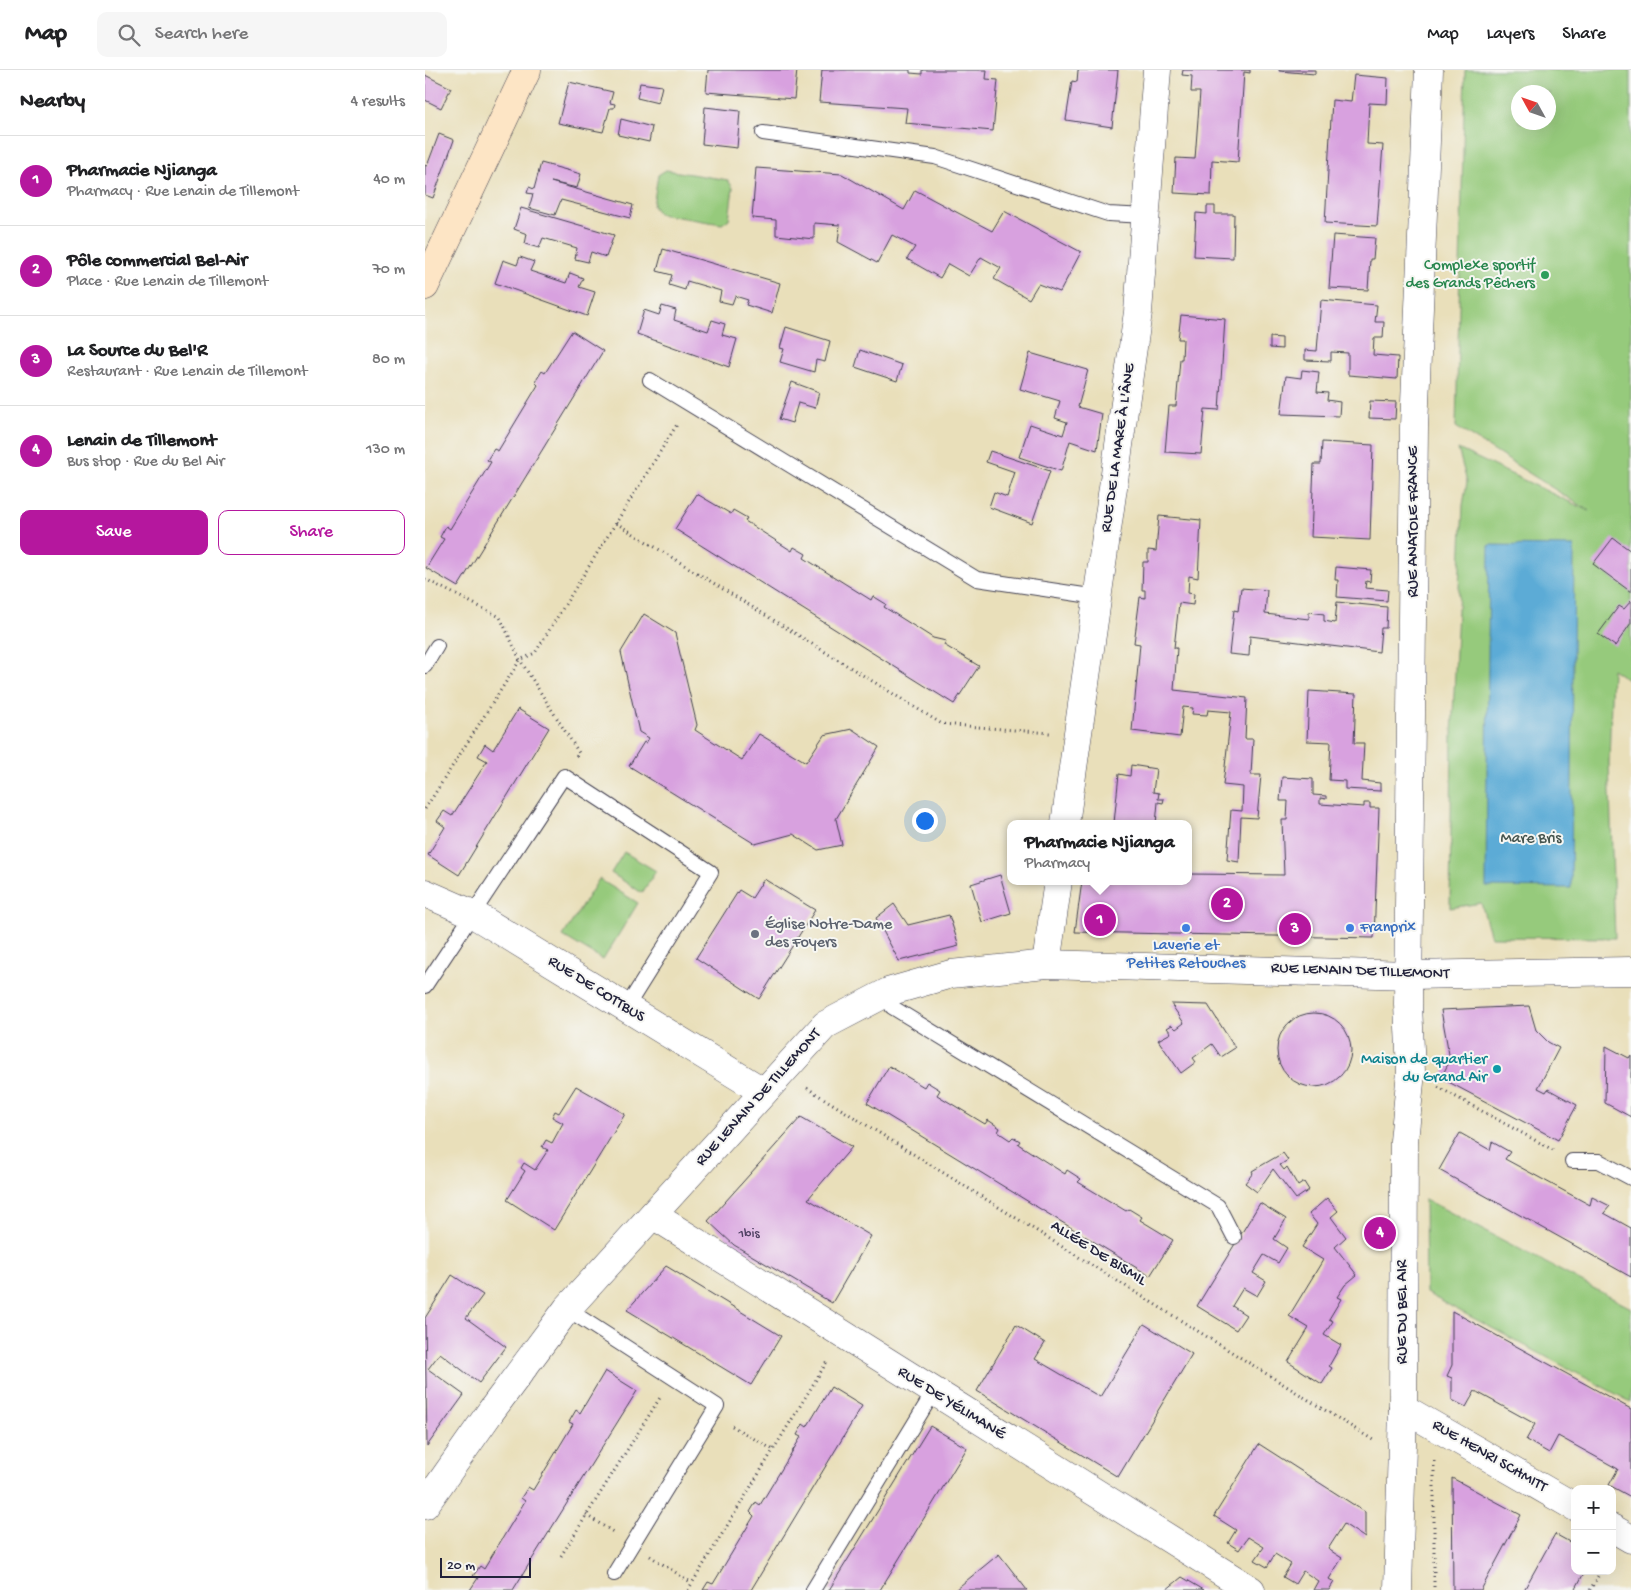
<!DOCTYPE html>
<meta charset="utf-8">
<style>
:root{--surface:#fff;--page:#f6f6f6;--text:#202124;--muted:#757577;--line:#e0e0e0;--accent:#b5179e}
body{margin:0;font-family:"Gochi Hand",sans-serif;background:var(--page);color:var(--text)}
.controls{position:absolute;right:15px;bottom:15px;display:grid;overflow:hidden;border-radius:10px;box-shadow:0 5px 20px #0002}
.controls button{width:45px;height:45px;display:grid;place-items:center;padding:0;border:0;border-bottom:1px solid var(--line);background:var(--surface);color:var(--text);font:25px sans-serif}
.compass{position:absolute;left:1086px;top:15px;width:45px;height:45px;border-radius:50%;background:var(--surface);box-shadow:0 5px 20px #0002;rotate:310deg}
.scale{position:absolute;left:15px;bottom:12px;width:91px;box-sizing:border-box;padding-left:5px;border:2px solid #22223b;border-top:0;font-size:14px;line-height:18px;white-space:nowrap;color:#22223b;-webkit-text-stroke:4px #f6f6f2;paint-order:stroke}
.you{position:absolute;left:499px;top:750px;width:18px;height:18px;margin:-12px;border:4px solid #fff;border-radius:50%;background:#1a73e8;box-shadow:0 0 0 8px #1a73e833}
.badge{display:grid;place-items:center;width:32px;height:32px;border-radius:50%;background:var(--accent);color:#fff;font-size:16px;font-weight:700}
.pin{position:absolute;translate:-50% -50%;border:2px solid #fff;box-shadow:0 1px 5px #0006}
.popup{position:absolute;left:582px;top:750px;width:185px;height:65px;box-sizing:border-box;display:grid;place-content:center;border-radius:10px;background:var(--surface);filter:drop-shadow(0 1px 4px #0005);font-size:16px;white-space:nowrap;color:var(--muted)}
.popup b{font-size:19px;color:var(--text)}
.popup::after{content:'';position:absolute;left:50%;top:100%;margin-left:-10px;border:10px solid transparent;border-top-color:var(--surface)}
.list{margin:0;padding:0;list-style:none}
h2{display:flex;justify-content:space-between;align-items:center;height:65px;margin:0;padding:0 20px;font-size:21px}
h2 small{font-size:16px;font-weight:400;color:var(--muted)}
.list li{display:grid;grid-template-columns:32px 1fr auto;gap:15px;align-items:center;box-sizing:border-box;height:90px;padding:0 20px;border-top:1px solid var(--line)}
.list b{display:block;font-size:19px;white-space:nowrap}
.list p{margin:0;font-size:16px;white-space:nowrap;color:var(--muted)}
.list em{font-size:16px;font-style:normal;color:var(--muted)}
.actions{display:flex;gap:10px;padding:15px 20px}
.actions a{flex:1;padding:11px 0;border:1px solid var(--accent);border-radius:10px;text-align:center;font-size:18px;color:var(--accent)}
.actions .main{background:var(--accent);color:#fff}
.icon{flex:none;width:28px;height:28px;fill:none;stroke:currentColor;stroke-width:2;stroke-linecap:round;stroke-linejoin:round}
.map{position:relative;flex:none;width:1206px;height:1520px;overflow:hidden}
header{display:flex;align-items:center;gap:30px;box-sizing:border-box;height:70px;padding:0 25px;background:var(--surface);border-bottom:1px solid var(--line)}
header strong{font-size:24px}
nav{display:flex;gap:28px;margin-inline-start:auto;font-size:18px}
.search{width:350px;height:45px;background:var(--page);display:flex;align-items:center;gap:12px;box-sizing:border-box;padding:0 18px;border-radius:10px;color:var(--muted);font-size:19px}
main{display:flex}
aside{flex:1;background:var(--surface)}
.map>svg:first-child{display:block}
.green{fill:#96ca7b;stroke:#5c765b;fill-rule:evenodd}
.water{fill:#5cabd6;stroke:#3f6688}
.building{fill:#d8a1df}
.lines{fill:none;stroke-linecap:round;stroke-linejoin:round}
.lane-casing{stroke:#403e4e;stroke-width:16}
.street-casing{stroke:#403e4e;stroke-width:29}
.secondary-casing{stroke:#403e4e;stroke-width:29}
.path{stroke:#403e4e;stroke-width:3;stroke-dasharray:1 4;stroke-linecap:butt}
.lane{stroke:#fff;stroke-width:14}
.street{stroke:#fff;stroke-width:28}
.secondary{stroke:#fde5c5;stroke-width:28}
.leisure-dot{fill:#2e9e5b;stroke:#f6f6f2;stroke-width:2}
.shop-dot{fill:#3f7fe0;stroke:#f6f6f2;stroke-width:2}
.worship-dot{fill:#6b7280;stroke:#f6f6f2;stroke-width:2}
.culture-dot{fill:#0f9aa8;stroke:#f6f6f2;stroke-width:2}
.labels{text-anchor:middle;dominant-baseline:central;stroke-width:4;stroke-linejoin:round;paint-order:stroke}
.number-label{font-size:14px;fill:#504264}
.leisure-label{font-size:16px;fill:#27864d;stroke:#f6f6f2;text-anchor:end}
.street-label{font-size:16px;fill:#22223b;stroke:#f6f6f2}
.park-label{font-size:16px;fill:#45544e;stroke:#f6f6f2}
.worship-label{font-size:16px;fill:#5b616d;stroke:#f6f6f2;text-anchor:start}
.shop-label{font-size:16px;fill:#366cbe;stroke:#f6f6f2;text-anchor:start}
.culture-label{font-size:16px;fill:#0d838f;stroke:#f6f6f2;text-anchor:end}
</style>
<header>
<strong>Map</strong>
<div class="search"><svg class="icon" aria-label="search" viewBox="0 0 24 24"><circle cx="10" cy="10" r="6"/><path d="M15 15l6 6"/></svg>Search here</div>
<nav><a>Map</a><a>Layers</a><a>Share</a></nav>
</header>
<main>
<aside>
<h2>Nearby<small>4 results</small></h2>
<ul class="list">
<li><span class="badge">1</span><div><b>Pharmacie Njianga</b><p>Pharmacy · Rue Lenain de Tillemont</p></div><em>40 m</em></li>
<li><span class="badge">2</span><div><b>Pôle commercial Bel-Air</b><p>Place · Rue Lenain de Tillemont</p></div><em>70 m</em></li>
<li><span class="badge">3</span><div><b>La Source du Bel'R</b><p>Restaurant · Rue Lenain de Tillemont</p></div><em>80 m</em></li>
<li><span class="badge">4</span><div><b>Lenain de Tillemont</b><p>Bus stop · Rue du Bel Air</p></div><em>130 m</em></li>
</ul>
<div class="actions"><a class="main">Save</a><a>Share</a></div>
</aside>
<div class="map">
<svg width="1206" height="1520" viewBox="0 0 1206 1520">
<rect width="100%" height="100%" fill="#f6f6f2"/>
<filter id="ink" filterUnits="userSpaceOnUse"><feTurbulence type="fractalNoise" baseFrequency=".02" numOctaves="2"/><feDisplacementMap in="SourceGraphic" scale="10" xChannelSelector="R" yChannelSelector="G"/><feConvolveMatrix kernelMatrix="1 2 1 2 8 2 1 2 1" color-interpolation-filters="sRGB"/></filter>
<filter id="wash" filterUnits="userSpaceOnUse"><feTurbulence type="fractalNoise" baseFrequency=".0096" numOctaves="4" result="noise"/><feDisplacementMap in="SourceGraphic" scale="20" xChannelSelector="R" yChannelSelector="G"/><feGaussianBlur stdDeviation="1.12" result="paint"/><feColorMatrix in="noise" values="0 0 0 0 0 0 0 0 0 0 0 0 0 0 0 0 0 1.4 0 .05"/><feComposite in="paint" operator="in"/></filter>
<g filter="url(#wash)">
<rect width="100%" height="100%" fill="#e9dfba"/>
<g class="green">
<path d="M1040,0h166v612l-19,-13 -3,94 6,175 -124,-1 -10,-34 -31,5 2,-173 11,-230 4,-23 -9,-33 131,62 -133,-84zM1094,22h30v30h-30z"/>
<polygon points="241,100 303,110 308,118 304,149 297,154 234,144 228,136 233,105"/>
<polygon points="199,782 231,801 217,823 186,803"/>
<polygon points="174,809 213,833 178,890 138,866"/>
<polygon points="1000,1129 1206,1238 1206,1332 1001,1223"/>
</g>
<polygon class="water" points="1064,475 1149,476 1146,818 1061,817"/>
<g id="blocks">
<g class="building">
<polygon points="283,0 372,0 369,29 281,22"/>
<polygon points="397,0 485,0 485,3 497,4 497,0 562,0 561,9 573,10 568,61 480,53 482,38 394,32"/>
<polygon points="653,0 693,0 687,57 641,50 647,11 652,12"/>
<polygon points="758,0 825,0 825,3 819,2 813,92 787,90 786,125 749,123 751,88 770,89 775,22 766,22 767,6 757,5"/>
<polygon points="854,0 890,0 890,4 854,1"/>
<polygon points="0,5 26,18 16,38 0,30"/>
<polygon points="929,5 963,8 962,34 944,33 942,74 958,75 952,156 900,153 907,30 926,32"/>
<polygon points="144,12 188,22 185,33 190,34 189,38 185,38 178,62 133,53"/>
<polygon points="215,13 237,16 233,33 212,28"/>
<polygon points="280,37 315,41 312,78 277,74"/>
<polygon points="196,49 227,57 224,72 193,65"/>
<polygon points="14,64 29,70 8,128 0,125 0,95 2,96"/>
<polygon points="116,93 156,104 152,118 126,112 208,135 205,148 136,130 130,145 104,138 108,124 102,123 104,117 109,119"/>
<polygon points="331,98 417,104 479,140 490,120 567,161 579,141 656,182 635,222 613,214 604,229 569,209 576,198 556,187 544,206 523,194 515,208 482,189 490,177 467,165 452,193 413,172 415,155 389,153 389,169 351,165 351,150 327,148"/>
<polygon points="782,136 790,136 790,144 809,144 808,188 769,186 771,143 782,144"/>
<polygon points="96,138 189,165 181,187 166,182 163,192 150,189 152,178 118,168 114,178 100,174 102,164 89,159"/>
<polygon points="908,165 950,168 948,189 945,189 943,220 904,218"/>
<polygon points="238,179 355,213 347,243 321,235 323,230 310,226 307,234 294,231 296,221 262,211 260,220 244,215 247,205 232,201"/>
<polygon points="95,187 109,192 105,201 141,213 145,203 158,208 154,217 170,222 162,246 70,213 78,190 92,195"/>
<polygon points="896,230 952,235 950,252 959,252 958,268 949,268 948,285 973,287 972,309 923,305 923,283 906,282 906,291 880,290 880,280 892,281"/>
<polygon points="237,236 251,240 249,250 283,261 287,250 300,254 297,265 312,269 304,297 212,264 219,240 234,245"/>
<polygon points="756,245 800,249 794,340 780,339 776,384 740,382 744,336 751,336 755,289 757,289 758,269 753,269"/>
<polygon points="361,257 405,271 400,292 391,290 389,302 355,292 359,279 355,278"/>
<polygon points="147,261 178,281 33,517 1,498 19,469 15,467 21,456 25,459 66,392 62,390 69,379 73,381 113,315 110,312 117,301 120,303"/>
<polygon points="845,267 857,268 857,279 845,278"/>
<polygon points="435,280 477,295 472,311 430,297"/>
<polygon points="605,283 663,300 653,337 677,344 672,380 645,371 636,401 594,387 605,354 638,365 642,352 630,348 635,331 595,319"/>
<polygon points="877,300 894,302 892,322 903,323 902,330 915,332 914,346 856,344 861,306 876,308"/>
<polygon points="367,312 394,322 390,338 373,333 367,353 354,349"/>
<polygon points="945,331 971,332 970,349 944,348"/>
<polygon points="897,372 948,375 945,470 886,467 889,394 896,394"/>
<polygon points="565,381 625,401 607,453 564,437 569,422 582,427 590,402 561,392"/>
<polygon points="272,424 306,444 308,440 322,448 320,451 367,481 369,477 381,484 379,488 446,530 448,526 461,534 459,537 508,568 521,571 519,575 554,596 529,634 250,459"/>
<polygon points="734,446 776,450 773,508 764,506 763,523 769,524 768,535 754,533 749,578 752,578 749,620 822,628 820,669 828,669 826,705 836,705 832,748 816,747 814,792 802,790 806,740 817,741 818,717 798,715 806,642 783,640 782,645 767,644 768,638 758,637 755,667 707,661 715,574 709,573 715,527 720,528 720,520 717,520 718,492 723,492 723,480 731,481"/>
<polygon points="1188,468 1206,481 1206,522 1168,494"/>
<polygon points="911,497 946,500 945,512 941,511 940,518 963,520 962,531 912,527 913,510 910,510"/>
<polygon points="816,518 842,520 840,544 884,549 884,542 899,544 899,551 910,553 912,532 962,537 961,558 956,558 954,582 825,566 824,586 804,584 809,540 813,541"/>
<polygon points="1206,531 1206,553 1190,576 1173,564 1194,536 1199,539"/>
<polygon points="219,544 250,563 272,655 270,660 317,690 334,664 381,692 399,665 427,659 454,677 411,749 417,775 393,780 368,764 330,774 204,696 219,672 221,673 224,668 214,662 196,582"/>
<polygon points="884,621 931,624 929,673 939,673 937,711 955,713 955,721 920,719 920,711 904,710 906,672 882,671"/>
<polygon points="93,639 124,658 34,805 3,785 20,757 12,751 19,741 27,746 62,691 53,686 60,674 68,680"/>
<polygon points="706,695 731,699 728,722 734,723 733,729 739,729 738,733 733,732 731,754 689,753 694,704 705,706"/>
<polygon points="857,707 888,709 888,725 901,726 901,729 895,728 895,734 939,737 939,733 945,733 945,738 954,738 949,868 650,862 657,811 764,811 764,804 859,805 857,750 862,750 863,731 855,731"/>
<polygon points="575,805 586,843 557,852 546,814"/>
<polygon points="339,809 390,840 334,929 271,888 314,820 327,828"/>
<polygon points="469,834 483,855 524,845 534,876 474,891 451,848"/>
<polygon points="746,934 783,935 810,978 796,987 787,974 768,988 771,992 756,1003 733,970 746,963 742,958 747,955 751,959 759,953"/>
<polygon points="1104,936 1111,960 1123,972 1134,978 1113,1018 1121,1022 1123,1019 1152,1035 1133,1070 1016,1008 1025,990 1016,940"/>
<circle cx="889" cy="980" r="37"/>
<polygon points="1181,976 1204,988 1206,985 1206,1047 1180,1033"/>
<polygon points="464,996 499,1017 502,1012 515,1020 512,1025 560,1054 563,1050 575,1058 573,1062 585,1070 588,1067 595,1071 593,1074 640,1104 642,1100 656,1109 653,1112 701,1141 704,1139 717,1147 715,1150 748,1170 725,1206 442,1033"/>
<polygon points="151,1016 200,1044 129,1160 82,1130 100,1101 96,1098 99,1093 110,1100 123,1080 117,1077 121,1070 127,1073 138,1053 127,1047 130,1041 134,1043"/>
<polygon points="376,1047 427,1077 383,1129 446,1166 407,1233 309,1175 283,1151"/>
<polygon points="1035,1063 1065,1080 1067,1072 1085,1082 1080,1089 1165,1135 1167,1127 1185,1136 1179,1143 1206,1158 1206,1207 1014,1100"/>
<polygon points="858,1083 863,1090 855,1095 859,1100 862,1097 873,1116 879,1112 884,1120 871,1129 848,1099 832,1122 820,1113 828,1103 827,1101"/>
<polygon points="902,1128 913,1141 906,1147 921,1167 910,1177 932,1205 920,1215 912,1227 916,1229 904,1249 908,1251 899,1265 916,1275 904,1296 907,1298 897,1314 863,1292 884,1258 864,1246 898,1190 877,1177 892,1154 884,1144"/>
<polygon points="835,1133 861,1149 849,1169 862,1178 853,1193 839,1185 828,1203 841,1211 832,1226 818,1218 807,1236 821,1245 811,1260 772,1236"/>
<polygon points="241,1196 356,1266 326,1315 202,1240"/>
<polygon points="27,1205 58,1225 41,1248 81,1277 54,1313 15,1283 3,1299 39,1325 2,1376 0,1248"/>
<polygon points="1027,1241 1206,1339 1206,1427 1184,1415 1193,1399 1133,1366 1124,1383 1101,1370 1110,1354 1050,1321 1041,1337 1027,1330 1027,1308 1022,1306 1027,1295"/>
<polygon points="719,1254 767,1284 693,1407 552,1321 591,1255 620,1273 610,1289 675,1327"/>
<polygon points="180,1301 212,1321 175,1380 88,1520 45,1520 53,1508 48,1506 55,1496 59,1499 100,1431 96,1428 103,1417 108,1420 148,1354 144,1352 151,1340 155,1343"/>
<polygon points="406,1317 437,1336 326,1520 278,1520 283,1512 288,1514 329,1446 325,1442 331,1432 335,1435 376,1367 372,1365 378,1354 382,1357"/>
<polygon points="505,1356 542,1378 455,1520 404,1520"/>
<polygon points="834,1374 940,1442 940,1468 919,1454 903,1479 917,1488 904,1509 909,1512 904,1520 888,1520 893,1511 878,1501 870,1514 858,1507 866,1494 850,1484 842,1497 830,1490 839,1477 823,1467 814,1480 803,1473 811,1460 789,1446"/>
<polygon points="1027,1408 1096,1445 1056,1520 1028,1520"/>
<polygon points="1130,1464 1150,1475 1150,1501 1160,1501 1150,1520 1099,1520"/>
<polygon points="574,1484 602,1520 530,1520"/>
<polygon points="757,1507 779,1520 741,1520"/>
</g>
</g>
</g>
<g filter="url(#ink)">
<use href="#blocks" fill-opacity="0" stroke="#403e4e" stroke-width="1"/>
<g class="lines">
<g class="lane-casing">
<g id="lane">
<polyline points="338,63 510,87 683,144 721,146"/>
<polyline points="225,310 552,509 672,527"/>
<polyline points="0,596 12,576"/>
<polyline points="0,916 139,706 286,802 201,938"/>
<polyline points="463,922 467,937 793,1136 809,1167"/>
<polyline points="1147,1091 1174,1091 1206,1108"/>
<polyline points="142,1239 292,1336 189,1504"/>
<polyline points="388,1520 508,1323"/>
</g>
</g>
<g class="street-casing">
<g id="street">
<polyline points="640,754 713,242 732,0"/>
<polyline points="0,823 48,844 339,1022"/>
<polyline points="621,894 633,811"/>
<polyline points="228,1145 826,1520"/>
<polyline points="978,1338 1150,1437"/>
<polyline points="0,1435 66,1341 142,1239 400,955 463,922 526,904 621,894 984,905 1206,901"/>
<polyline points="1187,1458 1206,1469"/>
<polyline points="973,1520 978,1338 979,1071 986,1002 983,934 989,357 1004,0"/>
</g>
</g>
<g class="secondary-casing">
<polyline id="secondary" points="0,216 102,0"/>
</g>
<g class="path">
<polyline points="191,453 517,654 625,663"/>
<polyline points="0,509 75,547 95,590 154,683 151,687"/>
<polyline points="0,739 95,590 110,583 253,353"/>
<polyline points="1013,1017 1128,1080"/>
<polyline points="382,1018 948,1370"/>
<polyline points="307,1356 347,1379"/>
<polyline points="1009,1391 1009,1520"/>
<polyline points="161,1445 188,1462"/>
<polyline points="136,1486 236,1326"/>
<polyline points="225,1486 267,1513"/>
<polyline points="263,1520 403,1290"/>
<polyline points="1165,1520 1176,1501"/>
</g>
<use href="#lane" class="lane"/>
<use href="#street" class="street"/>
<use href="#secondary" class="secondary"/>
</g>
</g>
<circle class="leisure-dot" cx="1120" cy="205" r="5"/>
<g class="shop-dot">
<circle cx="761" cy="858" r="5"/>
<circle cx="925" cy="858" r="5"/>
</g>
<circle class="worship-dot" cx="330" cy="864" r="5"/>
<circle class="culture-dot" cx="1072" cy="999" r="5"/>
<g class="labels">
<g class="number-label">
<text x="324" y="1164">1bis</text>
</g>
<g class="leisure-label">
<text x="1110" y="196">Complexe sportif<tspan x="1110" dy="18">des Grands Pêchers</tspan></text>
</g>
<g class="street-label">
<text transform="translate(694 378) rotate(-82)">RUE DE LA MARE À L'ÂNE</text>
<text transform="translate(989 452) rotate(-90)">RUE ANATOLE FRANCE</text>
<text transform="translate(935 902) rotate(2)">RUE LENAIN DE TILLEMONT</text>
<text transform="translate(171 920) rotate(32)">RUE DE COTTBUS</text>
<text transform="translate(334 1028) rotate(-48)">RUE LENAIN DE TILLEMONT</text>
<text transform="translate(673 1184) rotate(32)">ALLÉE DE BISMIL</text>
<text transform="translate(978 1242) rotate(-90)">RUE DU BEL AIR</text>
<text transform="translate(526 1334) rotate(32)">RUE DE YÉLIMANÉ</text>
<text transform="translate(1064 1387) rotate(30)">RUE HENRI SCHMITT</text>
</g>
<g class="park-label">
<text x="1106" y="769">Mare Bris</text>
</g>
<g class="worship-label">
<text x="340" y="855">Église Notre-Dame<tspan x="340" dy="18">des Foyers</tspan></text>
</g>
<g class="shop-label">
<text x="935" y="858">Franprix</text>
<text x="761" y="876" text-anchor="middle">Laverie et<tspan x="761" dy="18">Petites Retouches</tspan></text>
</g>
<g class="culture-label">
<text x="1062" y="990">Maison de quartier<tspan x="1062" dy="18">du Grand Air</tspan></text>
</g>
</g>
</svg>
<div class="controls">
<button>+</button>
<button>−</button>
</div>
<svg class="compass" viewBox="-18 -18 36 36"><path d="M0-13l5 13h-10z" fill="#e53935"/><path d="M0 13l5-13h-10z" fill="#757577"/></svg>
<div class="scale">20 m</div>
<div class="you"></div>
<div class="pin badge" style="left:675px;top:850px">1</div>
<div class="popup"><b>Pharmacie Njianga</b>Pharmacy</div>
<div class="pin badge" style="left:802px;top:834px">2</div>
<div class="pin badge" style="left:870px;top:859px">3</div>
<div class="pin badge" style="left:955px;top:1163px">4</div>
</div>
</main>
